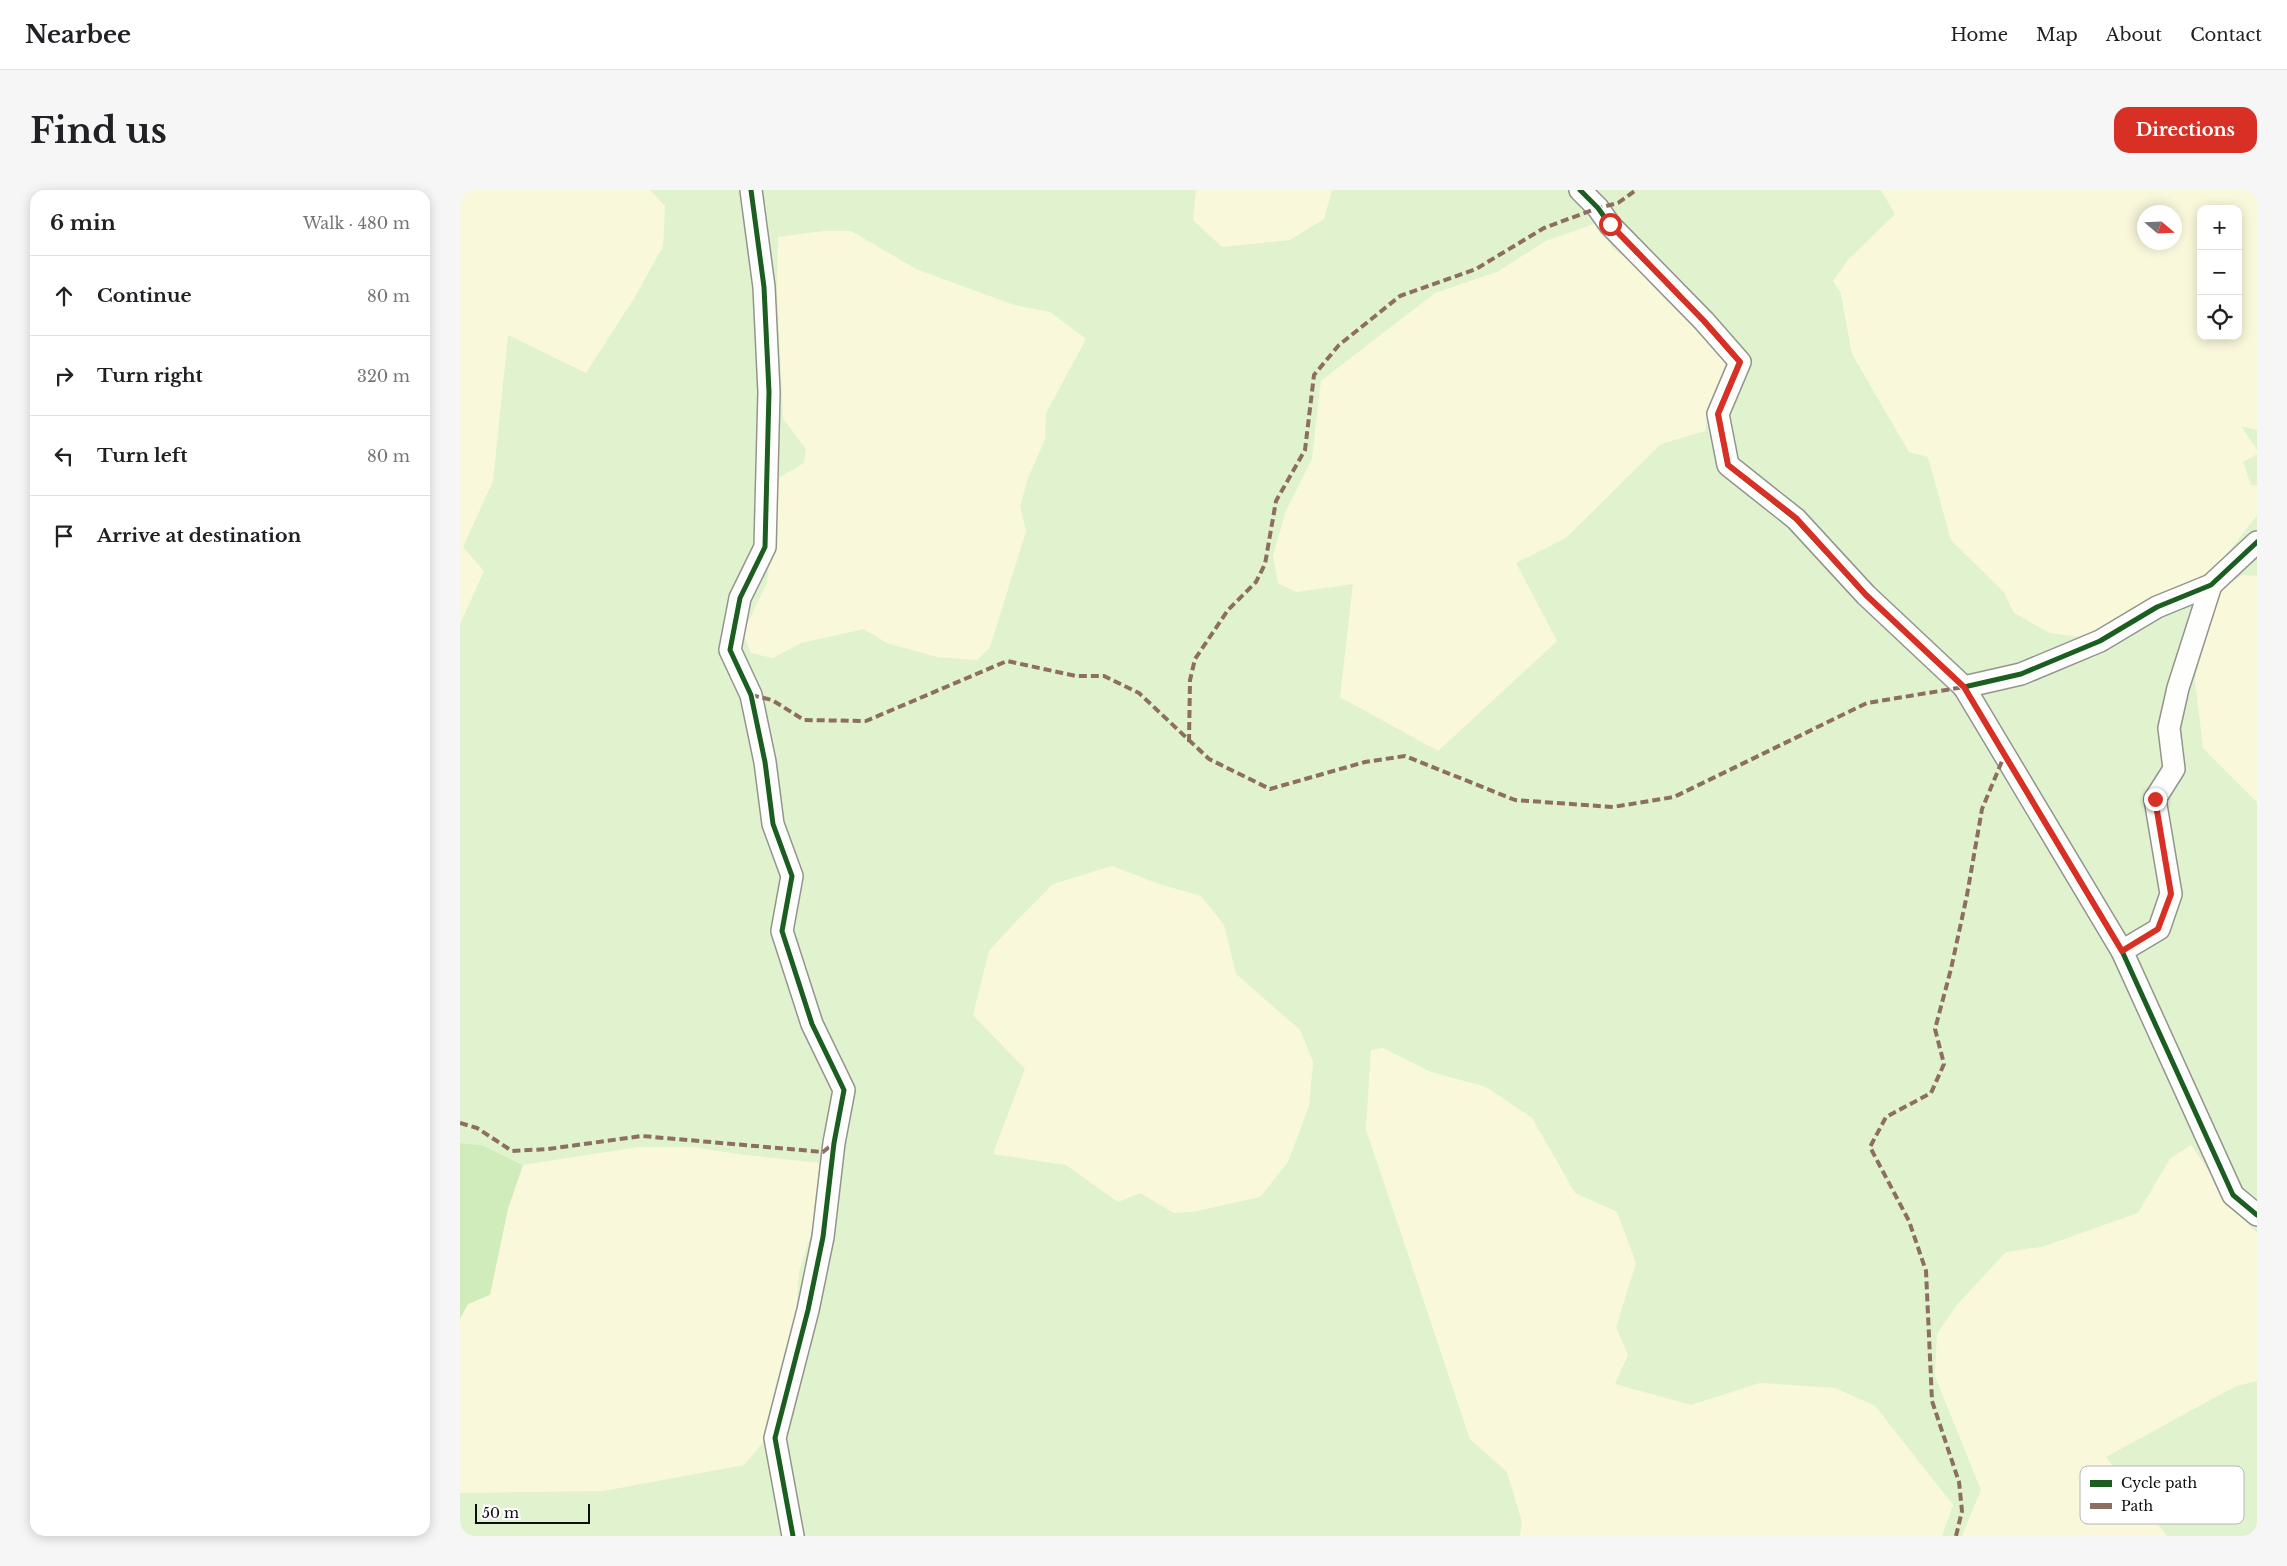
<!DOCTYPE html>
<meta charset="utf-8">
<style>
:root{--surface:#fff;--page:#f6f6f6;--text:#202124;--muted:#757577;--line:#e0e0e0;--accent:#d93025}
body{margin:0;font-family:"Libre Baskerville",serif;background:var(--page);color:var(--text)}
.controls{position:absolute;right:15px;top:15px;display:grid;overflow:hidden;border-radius:10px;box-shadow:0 2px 12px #0003}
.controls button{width:45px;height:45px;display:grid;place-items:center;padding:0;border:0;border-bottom:1px solid var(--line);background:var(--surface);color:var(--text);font:25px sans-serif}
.compass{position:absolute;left:1677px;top:15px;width:45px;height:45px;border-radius:50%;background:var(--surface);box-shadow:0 2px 12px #0003;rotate:109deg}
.scale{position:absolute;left:15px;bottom:12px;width:115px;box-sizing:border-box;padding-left:5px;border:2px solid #0d0d0d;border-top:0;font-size:14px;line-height:18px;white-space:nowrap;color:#0d0d0d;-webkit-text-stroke:4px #fff;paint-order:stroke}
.stop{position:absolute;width:15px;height:15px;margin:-11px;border:4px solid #d93025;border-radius:50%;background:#fff}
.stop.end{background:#d93025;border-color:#fff;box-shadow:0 1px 5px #0008}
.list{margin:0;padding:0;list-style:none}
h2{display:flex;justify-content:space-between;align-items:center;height:65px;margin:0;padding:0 20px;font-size:21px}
h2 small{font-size:16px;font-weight:400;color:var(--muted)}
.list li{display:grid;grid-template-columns:32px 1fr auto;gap:15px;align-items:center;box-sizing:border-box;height:80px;padding:0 20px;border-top:1px solid var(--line)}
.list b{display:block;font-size:19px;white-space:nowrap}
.list em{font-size:16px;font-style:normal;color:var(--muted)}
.icon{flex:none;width:28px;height:28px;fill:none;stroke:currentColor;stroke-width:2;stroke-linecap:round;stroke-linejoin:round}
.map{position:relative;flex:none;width:1797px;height:1346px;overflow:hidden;border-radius:15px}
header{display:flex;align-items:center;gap:30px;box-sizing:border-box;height:70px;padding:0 25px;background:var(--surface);border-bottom:1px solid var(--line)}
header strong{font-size:24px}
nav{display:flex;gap:28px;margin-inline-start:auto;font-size:18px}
.intro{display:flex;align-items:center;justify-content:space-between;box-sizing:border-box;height:120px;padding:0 30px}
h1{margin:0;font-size:35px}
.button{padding:12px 22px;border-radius:15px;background:var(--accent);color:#fff;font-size:18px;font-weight:700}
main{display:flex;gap:30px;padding:0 30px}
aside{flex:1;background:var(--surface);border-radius:15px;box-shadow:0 2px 12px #0003}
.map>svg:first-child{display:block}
.farmland{fill:#f9f8db;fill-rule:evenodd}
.green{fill:#e1f3ce;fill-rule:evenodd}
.forest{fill:#d1ecbb}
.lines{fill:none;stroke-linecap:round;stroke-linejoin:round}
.minor-casing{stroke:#94948f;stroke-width:24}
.minor{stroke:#fefefd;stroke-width:21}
.quiet{stroke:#8d6e63;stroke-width:4;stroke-dasharray:8 4;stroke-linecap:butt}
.cycleway-casing{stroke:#fff;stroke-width:8}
.cycleway{stroke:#1b5e20;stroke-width:5}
.route{stroke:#d93025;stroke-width:6}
.key{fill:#fff;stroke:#b6b6b6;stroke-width:1}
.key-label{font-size:14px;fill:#0d0d0d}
</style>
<header>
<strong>Nearbee</strong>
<nav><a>Home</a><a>Map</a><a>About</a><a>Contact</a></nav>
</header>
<div class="intro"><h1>Find us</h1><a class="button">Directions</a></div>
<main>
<aside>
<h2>6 min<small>Walk · 480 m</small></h2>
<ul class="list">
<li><svg class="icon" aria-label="ahead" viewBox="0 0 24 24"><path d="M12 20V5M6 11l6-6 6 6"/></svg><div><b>Continue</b></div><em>80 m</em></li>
<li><svg class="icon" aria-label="right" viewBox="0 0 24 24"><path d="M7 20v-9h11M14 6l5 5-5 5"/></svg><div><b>Turn right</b></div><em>320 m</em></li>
<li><svg class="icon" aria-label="left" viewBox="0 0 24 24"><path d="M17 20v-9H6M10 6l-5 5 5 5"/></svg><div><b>Turn left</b></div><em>80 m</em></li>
<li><svg class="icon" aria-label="arrive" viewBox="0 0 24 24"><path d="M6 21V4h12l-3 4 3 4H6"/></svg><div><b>Arrive at destination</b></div></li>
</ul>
</aside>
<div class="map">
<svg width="1797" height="1346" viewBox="0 0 1797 1346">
<rect width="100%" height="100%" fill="#fbfaf0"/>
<g class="farmland">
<polygon points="0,0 190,0 205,16 203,56 176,105 126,183 48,146 33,291 3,357 24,381 0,434"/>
<polygon points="736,0 872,0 864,29 830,50 762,57 733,30"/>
<path d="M1421,0h376v240l-16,-3 16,23v4l-13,8 7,23 6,1v28l-44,58 -38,17 -88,49 -37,-5 -36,-20 -10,-21 -53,-52 -23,-82 -19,-6 -57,-98 -10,-61 -9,-12 15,-21 47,-46zM1741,19h37v127h-37zM1684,22h30v30h-30z"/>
<polygon points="1137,33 1196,89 1270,177 1249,216 1245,241 1201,254 1106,348 1056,373 1097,451 978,561 880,507 893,394 836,402 818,393 813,366 826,321 852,269 861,191 975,103 1037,82 1086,51"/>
<polygon points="364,41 391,41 413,53 554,115 590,122 626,149 586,223 585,249 568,288 560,316 566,341 530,457 517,470 477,467 427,453 404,439 341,453 313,468 291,463 283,443 307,393 319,288 344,273 346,259 323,228 317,99 318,47"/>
<polygon points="1783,385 1797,386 1797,612 1743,558 1735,489 1757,401"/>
<polygon points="652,676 699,694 741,706 764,735 776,784 840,840 853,872 849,916 828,972 800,1007 737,1021 714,1023 680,1003 658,1012 606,975 533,964 565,879 513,825 529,761 593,694"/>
<polygon points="923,858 971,882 1026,897 1072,928 1115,1003 1157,1022 1176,1073 1156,1137 1168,1165 1231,1215 1300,1193 1375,1198 1415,1216 1493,1315 1482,1346 1060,1346 1061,1332 1047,1282 1010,1249 906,939 911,860"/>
<polygon points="1732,955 1776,1021 1797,1043 1797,1191 1776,1196 1647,1267 1707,1346 1502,1346 1521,1300 1475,1186 1477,1144 1497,1115 1546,1062 1582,1057 1678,1023 1710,969"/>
<polygon points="179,957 232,957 284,965 361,973 354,1034 339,1082 336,1125 319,1183 305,1250 284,1275 143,1301 0,1303 0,1129 48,1019 63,975"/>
</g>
<g class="green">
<path d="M190,0h546l-3,30 29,27 68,-7 34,-21 8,-29h549l14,24 -47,46 -15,21 8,12 11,61 57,98 19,5 23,83 53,52 10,21 36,20 37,5 88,-49 38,-17 44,-57v61l-14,-1 -26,17 -22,87 8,69 54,54v431l-21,-22 -45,-66 -21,14 -32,54 -96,34 -36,5 -49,53 -20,29 -2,42 46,114 -19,46h-20l11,-31 -78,-99 -40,-18 -75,-5 -69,22 -76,-21 13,-29 -12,-28 20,-64 -19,-51 -42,-19 -43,-75 -46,-31 -55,-15 -48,-24 -12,2 -5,79 104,310 37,33 15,50 -2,14h-1060v-43l143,-2 141,-26 21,-25 14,-67 17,-58 3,-43 15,-48 6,-61 -76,-8 -52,-8h-53l-116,18 -41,-20 -22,-2v-519l24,-53 -21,-24 30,-66 15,-146 78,38 50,-78 27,-49 2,-40zM1137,33l16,26 43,30 73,88 -20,39 -4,25 -44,13 -95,94 -50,25 41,78 -119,110 -98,-54 13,-113 -57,8 -18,-9 -5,-27 13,-45 26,-52 9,-78 114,-88 62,-21 49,-31zM364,41h27l65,38 98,36 36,7 36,27 -40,74 -1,26 -17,39 -8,28 6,25 -36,116 -13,13 -40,-3 -50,-14 -23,-14 -63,14 -28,15 -22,-5 -8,-20 24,-50 12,-105 25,-15 2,-14 -23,-31 -6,-129 1,-52zM652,676l47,18 42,12 23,29 12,49 64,56 13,32 -4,44 -21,56 -28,35 -63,14 -23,2 -34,-20 -22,9 -52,-37 -73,-11 32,-85 -52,-54 16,-64 25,-27 39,-40z"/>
<polygon points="1781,236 1797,240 1797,260"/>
<polygon points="1797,264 1797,296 1791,295 1783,272"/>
<polygon points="1797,1191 1797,1346 1707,1346 1646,1267 1776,1196"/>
</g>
<polygon class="forest" points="0,953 22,955 63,975 48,1019 30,1105 8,1114 0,1129"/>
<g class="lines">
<g class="minor-casing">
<g id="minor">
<polyline points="291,0 304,97 309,202 305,357 280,408 270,460 291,505 305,572 313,634 332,686 322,741 352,834 384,900 374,953 363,1047 348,1120 315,1248 333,1346"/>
<polyline points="1120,0 1138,18 1150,35 1244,131 1280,172 1258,224 1268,275 1336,329 1406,405 1504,497 1561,484 1640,451 1697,417 1751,395 1797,352"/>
<polyline points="1504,497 1662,761 1773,1005 1797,1025"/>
<polyline points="1662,761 1699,739 1711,704 1695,609 1714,579 1709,538 1718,498 1751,395"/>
</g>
</g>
<use href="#minor" class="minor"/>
<g class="quiet">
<polyline points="291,505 312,510 344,530 406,531 547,471 616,486 644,486 679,503 749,569 810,599 905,572 945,566 1055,610 1153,617 1214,607 1407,513 1504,497"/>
<polyline points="729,552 730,490 735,469 768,420 796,392 805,374 816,311 845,260 854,185 879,155 940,106 1016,79 1084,38 1138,18 1158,13 1176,0"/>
<polyline points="0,933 17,938 52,961 88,959 182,946 363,962 374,953"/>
<polyline points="1496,1346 1502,1321 1499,1292 1472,1211 1466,1081 1449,1031 1410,957 1426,927 1471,903 1484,874 1475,839 1491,779 1507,705 1522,619 1545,564"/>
</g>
<g class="cycleway-casing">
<g id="cycleway">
<polyline points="291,0 304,97 309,202 305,357 280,408 270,460 291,505 305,572 313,634 332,686 322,741 352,834 384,900 374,953 363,1047 348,1120 315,1248 333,1346"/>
<polyline points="1120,0 1138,18 1150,35 1244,131 1280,172 1258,224 1268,275 1336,329 1406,405 1504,497 1561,484 1640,451 1697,417 1751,395 1797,352"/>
<polyline points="1504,497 1662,761 1773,1005 1797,1025"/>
</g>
</g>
<use href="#cycleway" class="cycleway"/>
</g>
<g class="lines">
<polyline class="route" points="1150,34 1244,131 1280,172 1258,224 1268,275 1336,328 1406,405 1504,497 1662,761 1698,739 1711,704 1695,609"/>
</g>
<rect x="1620" y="1276" width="164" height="58" rx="8" class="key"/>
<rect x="1630" y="1290" width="22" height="7" fill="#1b5e20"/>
<rect x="1630" y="1313" width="22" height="6" fill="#8d6e63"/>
<g class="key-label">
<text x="1661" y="1298">Cycle path</text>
<text x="1661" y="1321">Path</text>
</g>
</svg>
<div class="controls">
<button>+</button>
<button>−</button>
<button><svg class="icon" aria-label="locate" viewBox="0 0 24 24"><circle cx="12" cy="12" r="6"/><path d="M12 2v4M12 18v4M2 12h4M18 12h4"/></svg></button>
</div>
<svg class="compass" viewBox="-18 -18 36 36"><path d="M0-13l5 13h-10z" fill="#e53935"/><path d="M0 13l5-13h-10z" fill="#757577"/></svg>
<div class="scale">50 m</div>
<div class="stop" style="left:1150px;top:34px"></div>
<div class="stop end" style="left:1695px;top:609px"></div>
</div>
</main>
